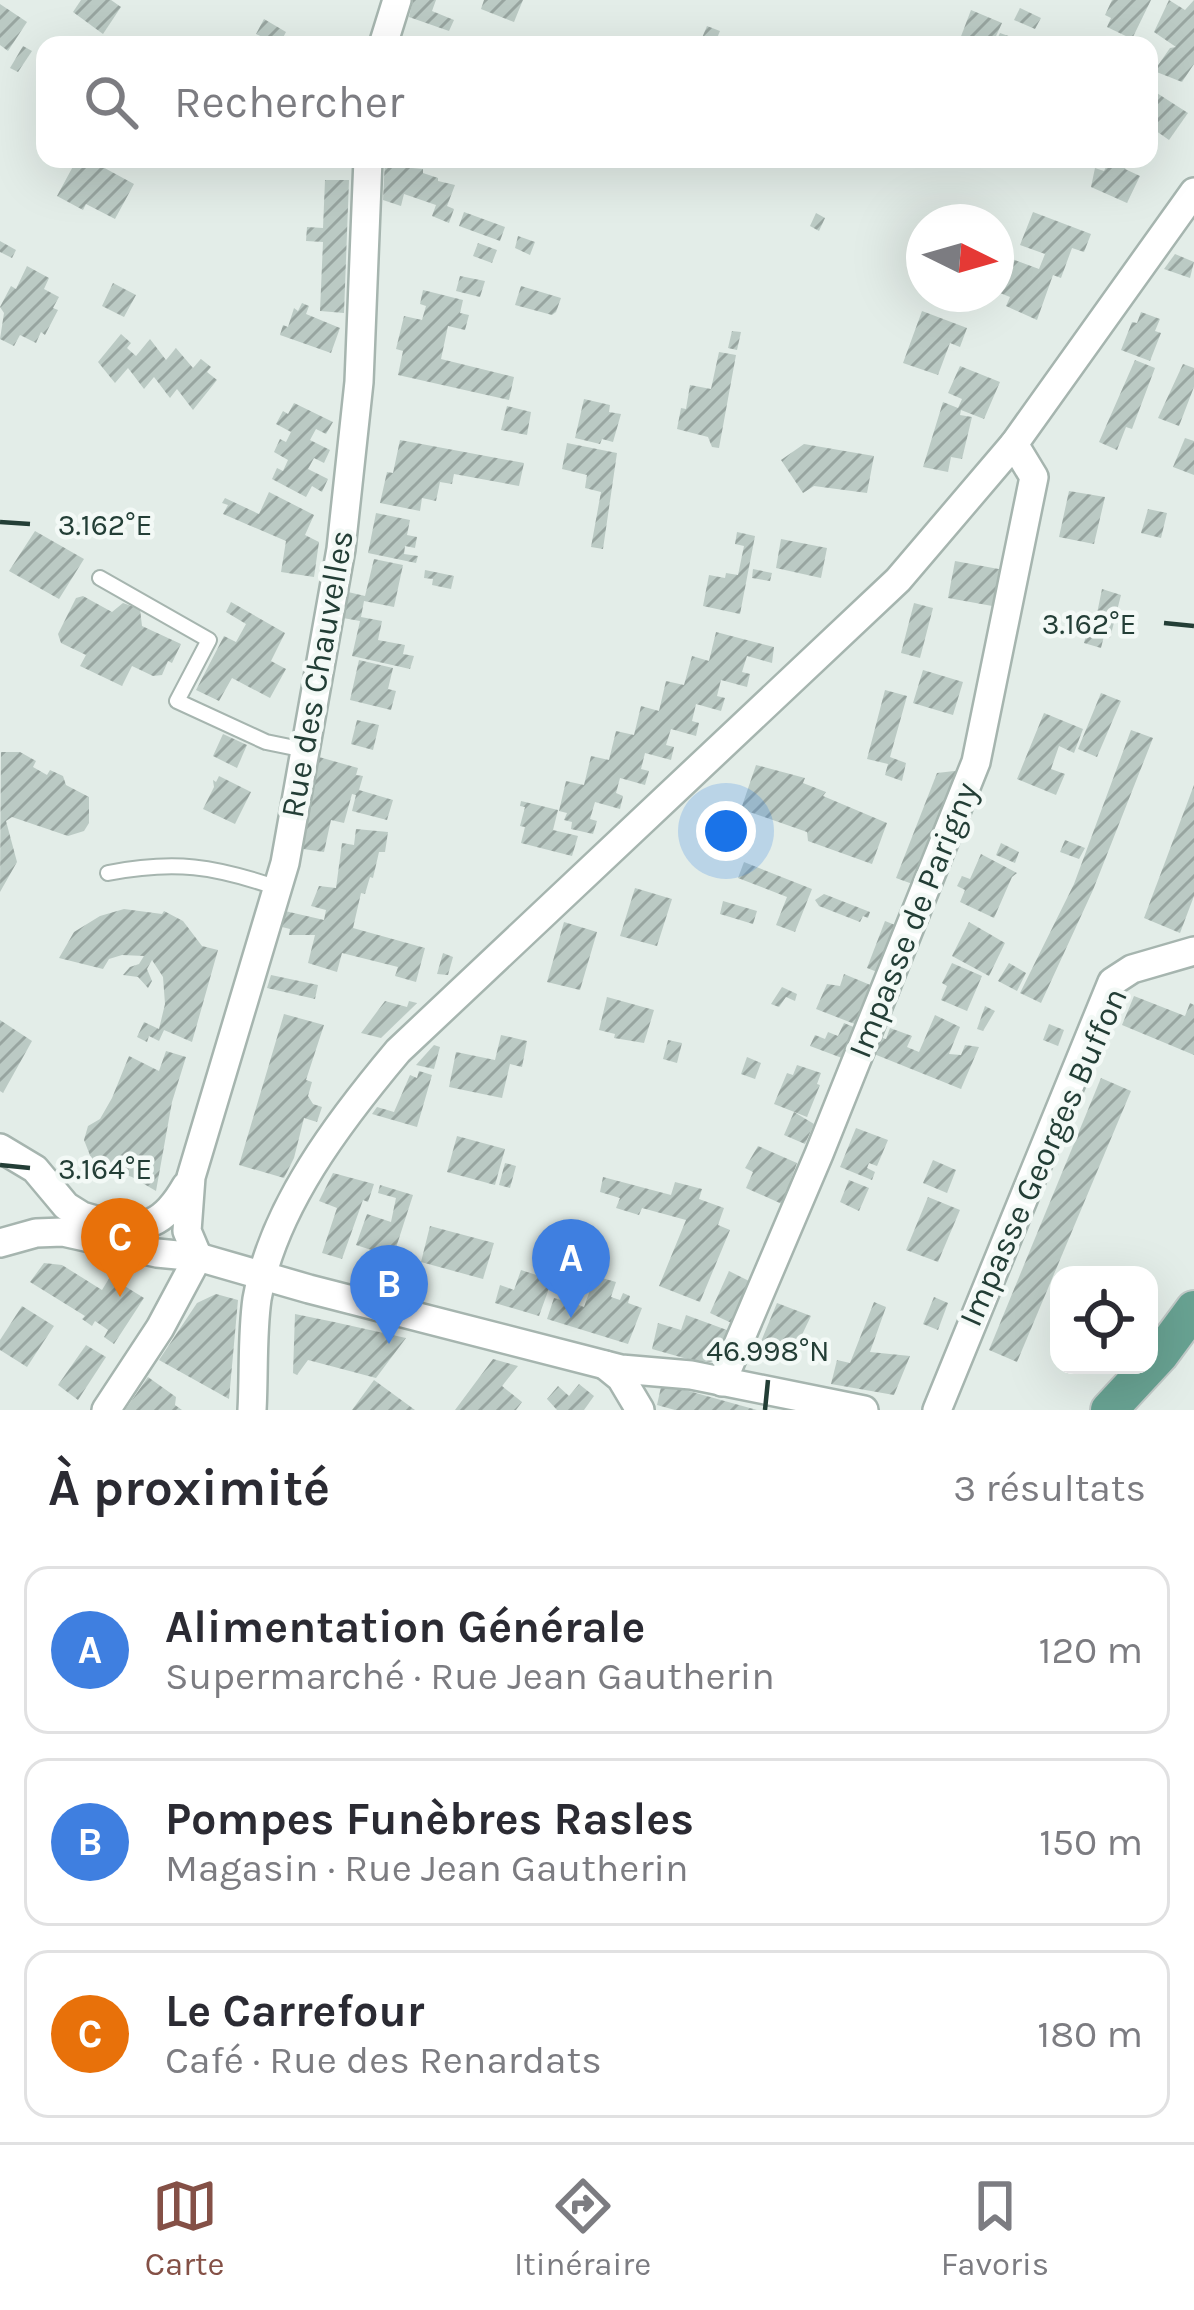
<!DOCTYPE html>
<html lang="fr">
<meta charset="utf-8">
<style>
:root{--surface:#fff;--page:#f7f7f7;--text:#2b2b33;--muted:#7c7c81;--line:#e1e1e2;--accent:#845046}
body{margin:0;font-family:Karla,sans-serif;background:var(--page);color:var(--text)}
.controls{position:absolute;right:36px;bottom:36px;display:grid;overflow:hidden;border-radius:24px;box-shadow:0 12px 48px #0002}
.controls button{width:108px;height:108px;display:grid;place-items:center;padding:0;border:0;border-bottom:3px solid var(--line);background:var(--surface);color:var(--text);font:60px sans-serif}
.compass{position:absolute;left:906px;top:204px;width:108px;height:108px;border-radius:50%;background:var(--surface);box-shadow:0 12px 48px #0002;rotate:95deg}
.you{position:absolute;left:726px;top:831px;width:42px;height:42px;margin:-30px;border:9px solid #fff;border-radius:50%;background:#1a73e8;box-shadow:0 0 0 18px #1a73e833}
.badge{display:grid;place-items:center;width:78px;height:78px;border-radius:50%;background:var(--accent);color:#fff;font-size:39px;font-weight:700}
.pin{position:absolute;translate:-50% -99px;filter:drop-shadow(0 3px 6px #0008)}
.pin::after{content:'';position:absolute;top:63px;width:42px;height:36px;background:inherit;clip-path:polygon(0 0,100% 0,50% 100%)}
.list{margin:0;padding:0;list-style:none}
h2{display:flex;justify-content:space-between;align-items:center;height:156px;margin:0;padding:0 48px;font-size:51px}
h2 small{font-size:39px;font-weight:400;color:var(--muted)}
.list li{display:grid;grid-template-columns:78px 1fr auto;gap:36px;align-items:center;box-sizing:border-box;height:168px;margin:0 24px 24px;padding:0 24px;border:3px solid var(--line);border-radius:24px}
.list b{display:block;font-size:45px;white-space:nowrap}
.list p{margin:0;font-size:39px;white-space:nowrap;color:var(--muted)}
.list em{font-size:39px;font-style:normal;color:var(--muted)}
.icon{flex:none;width:66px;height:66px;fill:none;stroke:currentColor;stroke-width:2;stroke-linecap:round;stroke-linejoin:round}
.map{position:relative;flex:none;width:1194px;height:1410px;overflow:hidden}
.search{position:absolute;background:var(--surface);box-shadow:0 12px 48px #0002;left:36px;right:36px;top:36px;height:132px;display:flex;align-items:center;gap:30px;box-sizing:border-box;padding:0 42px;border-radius:24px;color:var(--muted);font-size:45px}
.sheet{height:732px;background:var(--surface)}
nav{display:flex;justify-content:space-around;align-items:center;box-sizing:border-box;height:168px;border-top:3px solid var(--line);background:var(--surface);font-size:33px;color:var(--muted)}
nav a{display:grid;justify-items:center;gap:6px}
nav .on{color:var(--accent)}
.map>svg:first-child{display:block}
.building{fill:url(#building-hatch)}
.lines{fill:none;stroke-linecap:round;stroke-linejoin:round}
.service-casing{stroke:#a6b5af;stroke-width:18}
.minor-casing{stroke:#a6b5af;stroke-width:32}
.primary-casing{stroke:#c1c9c7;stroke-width:40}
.service{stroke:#fff;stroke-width:14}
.minor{stroke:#fff;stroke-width:27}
.primary{stroke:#68a292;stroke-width:36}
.ticks{fill:none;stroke:#233e36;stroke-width:4.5}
.labels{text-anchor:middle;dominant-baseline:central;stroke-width:9;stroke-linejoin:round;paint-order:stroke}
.street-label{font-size:33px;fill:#233e36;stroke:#f3f9f6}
.ticks-label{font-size:30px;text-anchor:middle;fill:#233e36;stroke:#f3f9f6;stroke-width:9;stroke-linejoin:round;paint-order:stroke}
</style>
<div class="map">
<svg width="1194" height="1410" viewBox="0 0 1194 1410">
<defs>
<pattern id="building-hatch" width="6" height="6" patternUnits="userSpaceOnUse" patternTransform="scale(3)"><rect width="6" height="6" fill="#bbcac4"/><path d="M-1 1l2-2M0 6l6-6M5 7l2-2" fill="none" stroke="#98a5a0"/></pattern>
</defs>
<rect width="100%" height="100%" fill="#e3ede8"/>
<g class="building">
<polygon points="81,0 111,0 121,7 103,34 73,12"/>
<polygon points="413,0 436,0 432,11 454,20 449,31 409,17"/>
<polygon points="484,0 523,0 514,22 481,9"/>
<polygon points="1112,0 1151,0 1132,39 1107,27 1111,18 1105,15"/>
<polygon points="1169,0 1185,10 1194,0 1194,64 1182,82 1154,71 1170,48 1176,47 1154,32"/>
<polygon points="0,4 27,22 8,51 0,45"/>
<polygon points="1020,8 1041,18 1035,29 1014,20"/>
<polygon points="971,10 1002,23 992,45 973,45 960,39"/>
<polygon points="264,19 286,32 279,45 256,34"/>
<polygon points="707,26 720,31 714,45 699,45"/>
<polygon points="1000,33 1014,38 1011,45 994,45"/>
<polygon points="23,46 32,51 18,72 10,68"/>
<polygon points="1149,88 1188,113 1169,140 1149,126"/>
<polygon points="77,159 88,159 134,184 115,219 86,204 83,210 57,196"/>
<polygon points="385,159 417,159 412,168 423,169 423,173 438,178 438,181 455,185 447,206 454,209 449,223 432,216 436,205 404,194 401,206 383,200"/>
<polygon points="1110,159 1129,159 1125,169 1140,176 1127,203 1091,187 1095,168 1104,171"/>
<polygon points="325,180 349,180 344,313 320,311 323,242 306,241 307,227 323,228"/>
<polygon points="464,212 505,227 500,241 459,226"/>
<polygon points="1033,212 1091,234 1084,252 1072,248 1061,278 1053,275 1037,320 1006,306 1010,297 1000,293 1008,272 996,267 996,253 1039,269 1045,254 1020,245"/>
<polygon points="816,213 825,218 819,231 810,226"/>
<polygon points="518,236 535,242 530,255 515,248"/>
<polygon points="0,241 16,250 12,258 0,252"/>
<polygon points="478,243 497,250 492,263 473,256"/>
<polygon points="1175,254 1194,262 1190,278 1164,269"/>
<polygon points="27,266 49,278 44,289 59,297 53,308 58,310 45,335 41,332 36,343 20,335 14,346 0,339 4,313 0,307 11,286 16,289"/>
<polygon points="460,276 485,281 480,297 456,291"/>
<polygon points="113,283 136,295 124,317 102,306"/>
<polygon points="521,286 561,298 556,312 552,315 515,305"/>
<polygon points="423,290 463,300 460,313 469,315 465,330 448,326 441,359 514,377 509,400 398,375 403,351 396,349 404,316 422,320 426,306 420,304"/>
<polygon points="302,303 309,306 306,314 340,328 331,353 280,335 283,325 288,327 294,308 298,311"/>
<polygon points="922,311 967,328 960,347 950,343 938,375 903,363"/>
<polygon points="1141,312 1160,319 1155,331 1161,333 1150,361 1121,350 1132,322 1137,323"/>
<polygon points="732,331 741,332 737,350 728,348"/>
<polygon points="121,334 131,343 127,348 136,356 150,339 166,360 176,348 193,368 201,359 211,367 207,372 217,380 193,410 177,389 170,398 154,377 144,389 128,368 115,383 98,362"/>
<polygon points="719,352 736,355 719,448 712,447 708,437 677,429 681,408 686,409 690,385 711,389"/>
<polygon points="1135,360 1155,368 1132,429 1126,427 1117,450 1099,442"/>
<polygon points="1183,364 1194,368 1194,387 1179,426 1158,418"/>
<polygon points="960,366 1000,382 984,419 961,410 960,415 972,417 962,459 951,457 948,472 923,467 943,402 958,408 962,399 948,393"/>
<polygon points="584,399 610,405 609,412 621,414 613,442 602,439 600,444 575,438"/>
<polygon points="294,403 333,422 326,434 316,429 310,440 330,450 324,463 314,458 308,469 328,479 322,492 312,486 306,497 272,479 277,468 283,471 288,460 274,452 280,439 286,442 291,432 276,424 283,411 288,414"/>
<polygon points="507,406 531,412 527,435 501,430"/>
<polygon points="1185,438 1194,441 1194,475 1173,467"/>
<polygon points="400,440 524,463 519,486 454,474 452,484 440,482 436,501 422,498 420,511 380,503 387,472 393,473"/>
<polygon points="567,443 617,453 603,549 591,547 601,492 585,488 587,475 562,469"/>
<polygon points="804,444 874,456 867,493 814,486 803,493 781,460"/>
<polygon points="1069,491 1105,497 1094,544 1059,537"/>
<polygon points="269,492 314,515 305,535 319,542 314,577 281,572 286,541 223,514 228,505 222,503 225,498 259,514"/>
<polygon points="1148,509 1167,513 1161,538 1141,533"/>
<polygon points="376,513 410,520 407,535 417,537 415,548 405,546 404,554 418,556 416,563 368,553"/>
<polygon points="35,531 84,559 59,599 9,571"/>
<polygon points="737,532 755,536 740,614 703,606 709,575 725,578 726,573 738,575 744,546 735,544"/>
<polygon points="781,539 827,548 821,578 776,568"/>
<polygon points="374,559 403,565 394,607 364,601 361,617 382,621 378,640 405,645 403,654 414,656 410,669 352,656 360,621 343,618 348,592 365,596"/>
<polygon points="955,561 1004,570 998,607 948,598"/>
<polygon points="753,569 772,573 770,581 752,578"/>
<polygon points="425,570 454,576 451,589 432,585 433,579 424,578"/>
<polygon points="1102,589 1121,595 1110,638 1104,636 1101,648 1084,643 1087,631 1093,633"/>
<polygon points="83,596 112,612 123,603 140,609 142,626 181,644 172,663 168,661 162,675 153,676 132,666 122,686 80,666 86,655 61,643 58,634 76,598"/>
<polygon points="231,602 285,633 271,661 286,669 270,698 232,678 219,701 196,690 224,636 236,642 246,624 226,612"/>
<polygon points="914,603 933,608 920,658 901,653"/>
<polygon points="716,632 774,647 772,663 747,656 742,672 750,674 747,687 721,680 717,696 725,698 721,711 696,704 692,721 699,723 696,736 671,729 666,745 674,747 671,760 645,753 641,769 649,771 645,785 620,778 616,793 623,796 620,809 595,802 590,819 597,821 593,834 571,829 572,822 564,820 567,813 559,811 566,781 584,785 591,756 609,760 616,731 634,735 641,706 659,711 666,681 684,685 692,656 709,661"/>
<polygon points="359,660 393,668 388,689 396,691 391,710 350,700"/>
<polygon points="923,670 963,682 953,715 913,703"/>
<polygon points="885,690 907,696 890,757 906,763 902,781 885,775 888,764 867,759"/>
<polygon points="1101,693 1121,701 1097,757 1078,749"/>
<polygon points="1044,713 1083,729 1074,753 1059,746 1051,769 1065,774 1056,795 1017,779"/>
<polygon points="357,720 379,725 373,750 351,744"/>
<polygon points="1131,730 1153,738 1093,890 1041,1003 1020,993 1074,884"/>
<polygon points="223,734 247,745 237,768 213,756"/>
<polygon points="1,752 20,752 36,761 33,767 47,775 50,770 63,776 66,785 89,797 89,823 84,831 68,836 12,817 6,821 17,862 0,892"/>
<polygon points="319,757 358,768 356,775 363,776 359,790 393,800 387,820 352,811 356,795 352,794 344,823 331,820 324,852 303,849"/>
<polygon points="756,765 805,778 803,783 826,792 823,796 887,823 872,864 808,841 807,832 741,809"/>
<polygon points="963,770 918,886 896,878 937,773"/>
<polygon points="219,776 251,792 235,824 203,809 214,787 213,780 216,782"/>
<polygon points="1194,785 1194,896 1180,933 1144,918"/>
<polygon points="521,801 558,810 553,830 578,836 572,856 521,843 525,827 520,826 525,807 520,806"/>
<polygon points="356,829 388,832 385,852 379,852 373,878 370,877 365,894 361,893 353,928 425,948 416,982 395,976 398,967 342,953 337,972 308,963 315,935 289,935 290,929 282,927 285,911 324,920 326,910 311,906 319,886 336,888 342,843 354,845"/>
<polygon points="1065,840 1085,848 1079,859 1060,852"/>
<polygon points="1001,843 1019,852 1015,863 996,855"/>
<polygon points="981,854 1017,873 1012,877 994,918 960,902 965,890 957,886 962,876 970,879"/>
<polygon points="744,862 812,889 795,932 776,925 787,897 738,878"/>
<polygon points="635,888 672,899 657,946 620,936"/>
<polygon points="824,894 870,912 868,918 863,916 860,922 819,906 815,900"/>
<polygon points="723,901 757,911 753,924 720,914"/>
<polygon points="124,909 162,914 164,911 183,921 202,946 218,950 192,1042 164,1030 159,1041 149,1036 147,1042 137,1037 144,1022 159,1029 165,1004 163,977 152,960 147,969 152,981 148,988 138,977 123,975 130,967 139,964 144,956 122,955 109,959 103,969 59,958 74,932 100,916"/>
<polygon points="885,921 903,928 885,975 867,968"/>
<polygon points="564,922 597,932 580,990 547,982"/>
<polygon points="969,922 1005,943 989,976 952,956"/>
<polygon points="443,953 453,957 448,975 437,974"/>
<polygon points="952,963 982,976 967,1011 941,1000 947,986 942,983"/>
<polygon points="1009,963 1026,973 1017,991 998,981"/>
<polygon points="844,974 880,989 865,1028 816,1009 827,984 840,986"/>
<polygon points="271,975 318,985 315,999 267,988"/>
<polygon points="782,987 797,994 795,1001 786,997 779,1007 771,1004"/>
<polygon points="1134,996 1185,1016 1190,1003 1194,1005 1194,1055 1122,1025"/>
<polygon points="607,997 654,1010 644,1043 614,1038 615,1034 599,1030"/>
<polygon points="385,1001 407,1007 409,1001 417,1003 381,1038 361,1033"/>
<polygon points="985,1006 995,1011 983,1031 977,1029"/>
<polygon points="284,1014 324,1025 306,1080 312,1082 308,1096 313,1104 322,1107 317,1122 304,1118 294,1158 284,1178 239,1165"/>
<polygon points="935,1015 960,1027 949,1054 961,1055 965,1045 979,1047 961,1089 869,1052 876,1036 886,1039 890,1028 912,1036 907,1047 919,1052"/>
<polygon points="0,1020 32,1041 3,1093 0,1091"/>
<polygon points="844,1023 863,1031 850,1061 810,1046 815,1035 825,1039 828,1032 838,1036"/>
<polygon points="1049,1024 1064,1030 1058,1046 1043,1040"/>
<polygon points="501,1035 527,1041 522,1067 510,1064 502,1098 449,1087 456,1052 495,1060"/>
<polygon points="668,1040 682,1043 677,1063 663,1059"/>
<polygon points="434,1045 440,1047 434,1069 416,1065"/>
<polygon points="166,1051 186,1057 172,1102 156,1191 132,1177 93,1163 84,1140 88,1126 100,1119 112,1098 129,1056 159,1071"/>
<polygon points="747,1057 761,1063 755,1079 741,1074"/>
<polygon points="797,1065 821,1073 817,1084 820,1085 807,1117 774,1104 787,1073 793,1075"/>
<polygon points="419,1071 432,1075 417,1127 372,1114 377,1107 394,1112 410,1075 417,1078"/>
<polygon points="1101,1078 1131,1091 1017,1362 989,1350"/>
<polygon points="794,1112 814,1124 805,1144 784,1135"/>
<polygon points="856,1128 888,1140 877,1166 869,1163 867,1168 875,1172 872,1180 840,1167"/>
<polygon points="457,1136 505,1149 495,1185 447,1172"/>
<polygon points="758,1146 797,1163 782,1204 746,1188 753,1172 745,1168"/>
<polygon points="933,1160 956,1170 947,1193 923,1183"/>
<polygon points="505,1163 516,1166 510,1188 499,1185"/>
<polygon points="333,1173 374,1184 368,1202 363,1200 342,1259 322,1253 337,1208 319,1201"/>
<polygon points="603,1177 671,1195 675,1182 702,1189 699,1199 724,1208 718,1225 730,1230 700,1302 659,1286 686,1220 642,1208 639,1215 616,1208 620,1198 600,1192"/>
<polygon points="849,1180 869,1188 859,1211 840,1202"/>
<polygon points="380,1185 413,1195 393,1257 356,1245 367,1214 391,1222 396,1198 378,1193"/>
<polygon points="928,1197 960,1210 938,1262 906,1250"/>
<polygon points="430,1226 494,1243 483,1279 421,1262"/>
<polygon points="44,1263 62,1265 102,1290 110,1277 144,1298 114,1344 104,1337 108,1330 95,1321 92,1326 82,1319 85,1316 30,1282"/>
<polygon points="521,1270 552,1280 539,1316 495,1303 500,1285 514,1290"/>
<polygon points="729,1271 755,1284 738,1326 710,1313"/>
<polygon points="595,1276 616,1282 611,1297 620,1300 623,1293 630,1296 628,1303 642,1308 628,1344 547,1319 554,1298 561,1300 566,1285 577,1289 573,1303 584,1307"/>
<polygon points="216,1294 238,1300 229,1399 159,1360 197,1303"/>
<polygon points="934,1297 948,1303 938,1330 923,1324"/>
<polygon points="874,1302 886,1307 870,1352 910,1356 894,1395 831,1384 837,1360 850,1363"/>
<polygon points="777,1303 811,1316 788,1364 757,1351"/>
<polygon points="22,1306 54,1326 27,1367 0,1350 0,1340"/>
<polygon points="295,1314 334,1322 406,1338 376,1378 308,1360 297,1375 293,1373"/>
<polygon points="686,1315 735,1333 723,1363 691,1360 652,1349 658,1323 681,1330"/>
<polygon points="86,1345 106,1357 78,1400 58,1385"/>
<polygon points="493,1359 518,1366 502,1386 522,1402 516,1410 455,1410"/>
<polygon points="148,1377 176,1397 175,1405 182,1410 125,1410"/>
<polygon points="374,1380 415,1410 352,1410"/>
<polygon points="579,1384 594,1396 584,1410 557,1410 547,1399 558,1386 569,1396"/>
<polygon points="661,1387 685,1390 757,1410 675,1410 657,1405"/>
</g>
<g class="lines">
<g class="service-casing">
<g id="service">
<polyline points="100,578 209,640 177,701 266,742 305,750"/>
<path d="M108,873c67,-13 106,-7 170,15"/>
</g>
</g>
<g class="minor-casing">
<g id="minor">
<polyline points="383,45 397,0"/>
<polyline points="0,1148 35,1169 66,1206 82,1216 116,1226"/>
<path d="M100,1223c45,8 63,3 86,-37"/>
<polyline points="0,1243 36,1233 63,1232 157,1253 198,1257 309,1289 621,1369 691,1375 864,1410"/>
<polyline points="198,1257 187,1231 191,1177 285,863 341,549 359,382 368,159"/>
<polyline points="605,1365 621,1378 640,1410"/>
<polyline points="722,1382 819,1154 976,762 1034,477 1014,444"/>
<polyline points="106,1410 160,1328 198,1257"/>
<path d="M252,1410c2,-36 0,-76 5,-111 16,-92 83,-179 141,-248l500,-471 116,-136 180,-252"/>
<polyline points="937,1410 1112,982 1132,969 1194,951"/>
</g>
</g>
<g class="primary-casing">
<polyline id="primary" points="1109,1410 1160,1355 1194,1309"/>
</g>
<use href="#service" class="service"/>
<use href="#minor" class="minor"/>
<use href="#primary" class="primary"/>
</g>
<path class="ticks" d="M0,522l30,2M1164,623l30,3M0,1165l30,3M765,1410l3,-30"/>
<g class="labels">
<g class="street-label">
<text transform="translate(317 674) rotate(-80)">Rue des Chauvelles</text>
<text transform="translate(913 920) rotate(-68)">Impasse de Parigny</text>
<text transform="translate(1043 1157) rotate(-66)">Impasse Georges Buffon</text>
</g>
</g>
<g class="ticks-label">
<text x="105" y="535">3.162°E</text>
<text x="1089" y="634">3.162°E</text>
<text x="105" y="1179">3.164°E</text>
<text x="768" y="1361">46.998°N</text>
</g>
</svg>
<div class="controls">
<button><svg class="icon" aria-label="locate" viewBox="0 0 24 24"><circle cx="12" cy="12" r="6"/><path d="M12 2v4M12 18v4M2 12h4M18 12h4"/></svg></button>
</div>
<svg class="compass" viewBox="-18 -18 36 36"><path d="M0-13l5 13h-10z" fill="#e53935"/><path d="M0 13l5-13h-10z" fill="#7c7c81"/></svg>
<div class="you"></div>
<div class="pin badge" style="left:571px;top:1318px;background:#3f7fe0">A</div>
<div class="pin badge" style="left:389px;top:1344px;background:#3f7fe0">B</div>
<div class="pin badge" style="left:120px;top:1297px;background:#e8710a">C</div>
<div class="search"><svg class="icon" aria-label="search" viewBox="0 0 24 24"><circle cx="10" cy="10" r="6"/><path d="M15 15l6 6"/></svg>Rechercher</div>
</div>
<section class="sheet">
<h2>À proximité<small>3 résultats</small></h2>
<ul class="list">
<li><span class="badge" style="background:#3f7fe0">A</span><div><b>Alimentation Générale</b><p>Supermarché · Rue Jean Gautherin</p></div><em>120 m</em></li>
<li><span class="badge" style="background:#3f7fe0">B</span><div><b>Pompes Funèbres Rasles</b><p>Magasin · Rue Jean Gautherin</p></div><em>150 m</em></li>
<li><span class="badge" style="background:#e8710a">C</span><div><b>Le Carrefour</b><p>Café · Rue des Renardats</p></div><em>180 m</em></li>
</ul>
</section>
<nav>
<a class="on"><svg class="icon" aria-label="map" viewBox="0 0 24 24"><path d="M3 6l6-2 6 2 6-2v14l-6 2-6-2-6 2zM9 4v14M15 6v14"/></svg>Carte</a>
<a><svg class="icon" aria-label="directions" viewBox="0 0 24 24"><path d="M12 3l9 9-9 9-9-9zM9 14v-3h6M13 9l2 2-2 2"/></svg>Itinéraire</a>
<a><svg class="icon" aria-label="saved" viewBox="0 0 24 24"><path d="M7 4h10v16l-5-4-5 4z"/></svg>Favoris</a>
</nav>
